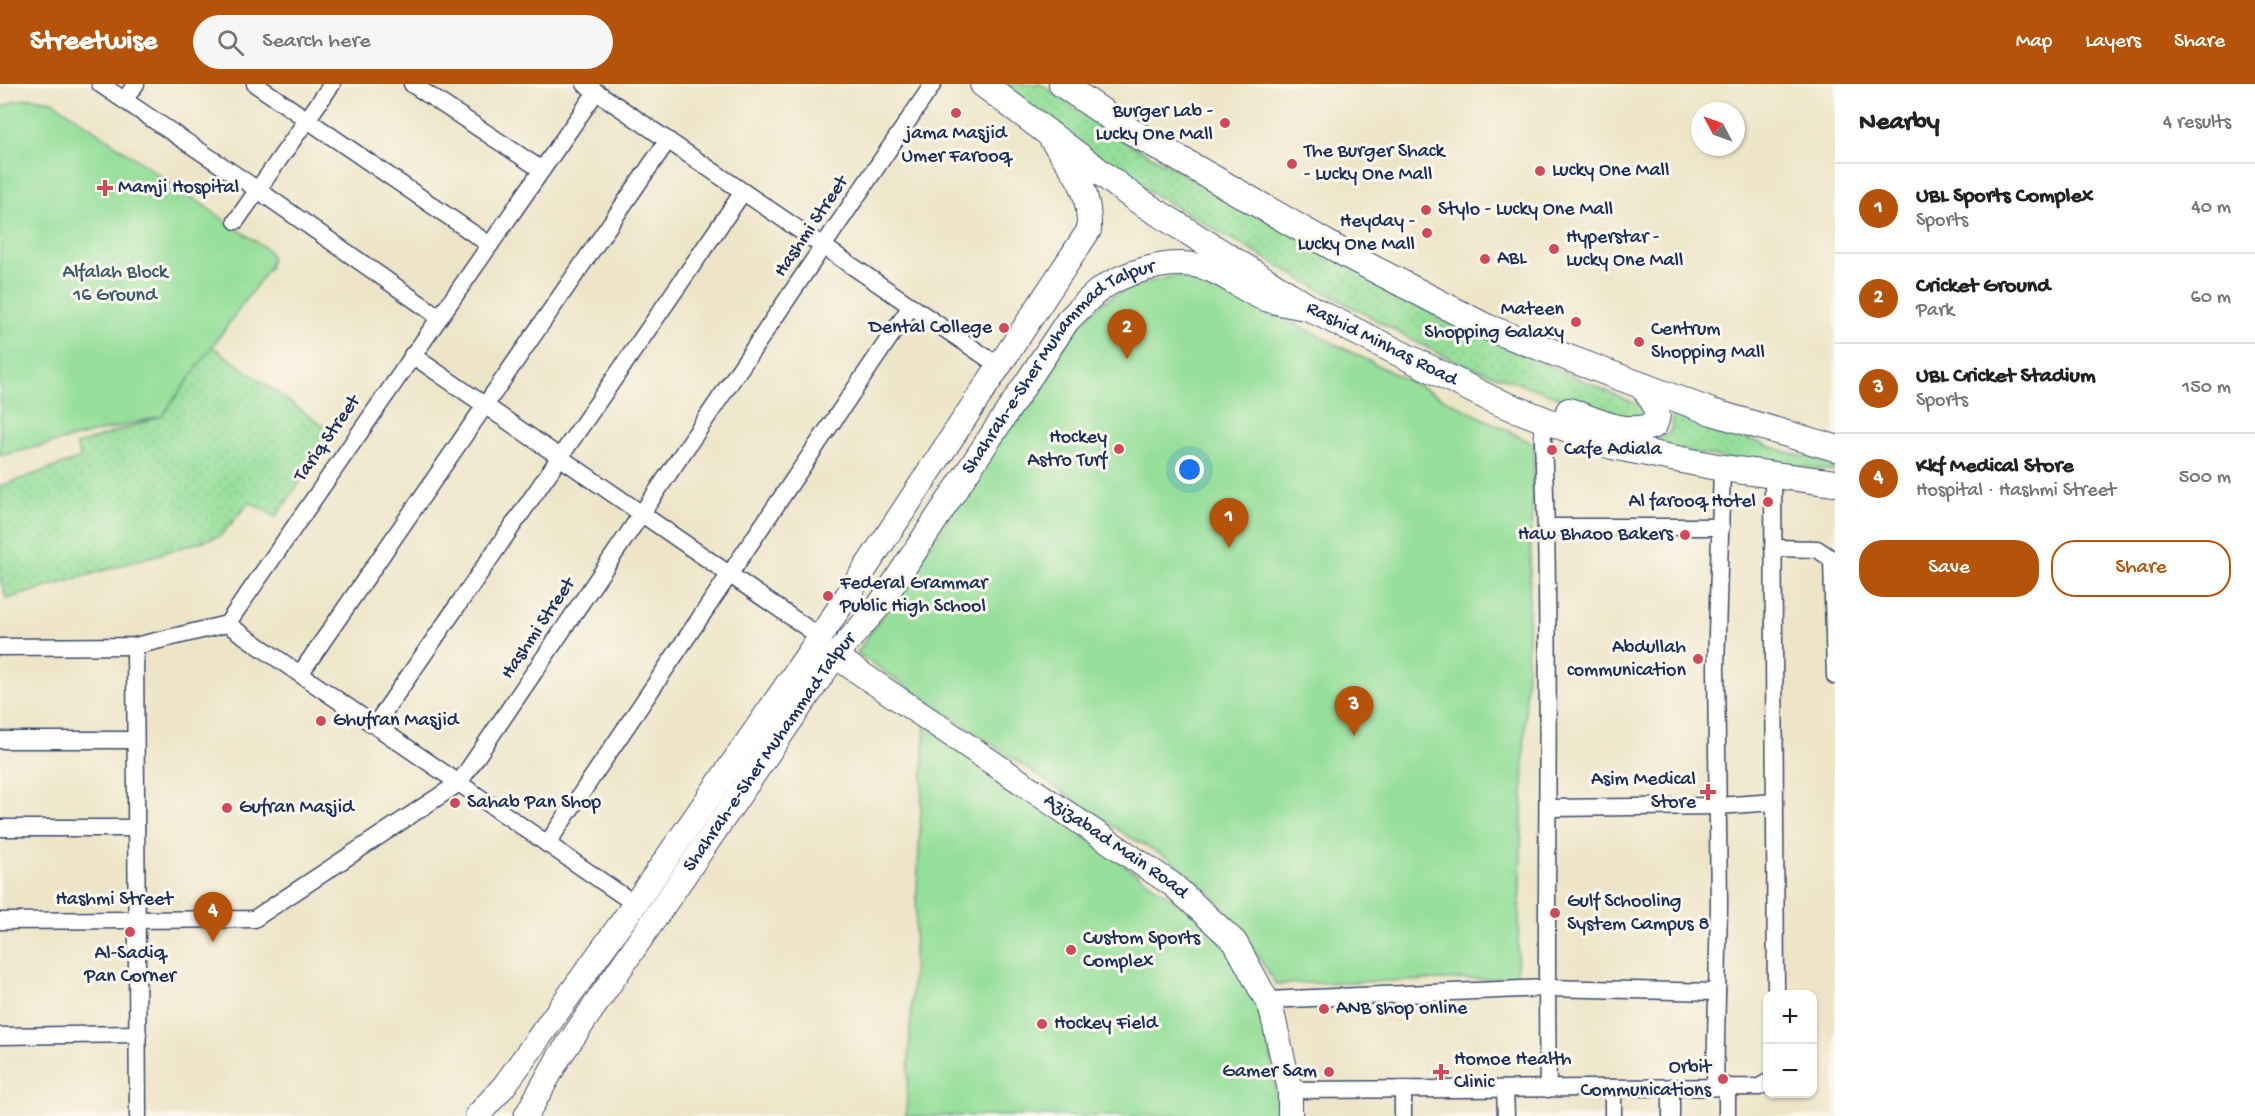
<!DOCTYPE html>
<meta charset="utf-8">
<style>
:root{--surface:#fff;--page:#f6f6f6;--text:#222;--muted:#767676;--line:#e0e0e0;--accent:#b45309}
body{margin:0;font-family:"Gochi Hand",sans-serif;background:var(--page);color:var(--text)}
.controls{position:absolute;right:18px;bottom:18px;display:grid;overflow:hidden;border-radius:12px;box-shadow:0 2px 4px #0004}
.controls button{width:54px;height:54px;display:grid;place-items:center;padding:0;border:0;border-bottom:2px solid var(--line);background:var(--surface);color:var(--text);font:30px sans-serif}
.compass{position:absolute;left:1691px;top:18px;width:54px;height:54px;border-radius:50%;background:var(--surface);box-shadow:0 2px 4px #0004;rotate:311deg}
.you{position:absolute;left:1190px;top:386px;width:21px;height:21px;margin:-15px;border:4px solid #fff;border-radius:50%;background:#1a73e8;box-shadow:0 0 0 9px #1a73e833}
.badge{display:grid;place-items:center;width:39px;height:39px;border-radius:50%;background:var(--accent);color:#fff;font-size:20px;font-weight:700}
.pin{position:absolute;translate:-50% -50px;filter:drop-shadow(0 2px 3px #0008)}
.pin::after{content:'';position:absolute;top:32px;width:21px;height:18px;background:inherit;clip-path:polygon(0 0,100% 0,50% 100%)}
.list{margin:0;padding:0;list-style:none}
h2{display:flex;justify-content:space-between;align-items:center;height:78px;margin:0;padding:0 24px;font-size:26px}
h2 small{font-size:20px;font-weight:400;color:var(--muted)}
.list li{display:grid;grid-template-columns:39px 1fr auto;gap:18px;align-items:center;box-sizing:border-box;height:90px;padding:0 24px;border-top:2px solid var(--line)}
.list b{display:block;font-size:22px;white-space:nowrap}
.list p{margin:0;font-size:20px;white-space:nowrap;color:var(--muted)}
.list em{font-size:20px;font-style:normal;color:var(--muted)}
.actions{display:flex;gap:12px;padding:18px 24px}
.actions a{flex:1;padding:14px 0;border:2px solid var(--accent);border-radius:24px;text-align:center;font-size:21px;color:var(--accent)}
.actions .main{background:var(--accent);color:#fff}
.icon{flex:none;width:33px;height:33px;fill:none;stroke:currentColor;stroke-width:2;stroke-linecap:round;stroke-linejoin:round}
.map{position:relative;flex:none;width:1835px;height:1032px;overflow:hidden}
header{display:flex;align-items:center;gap:36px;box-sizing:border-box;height:84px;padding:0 30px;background:var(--accent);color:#fff}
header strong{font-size:28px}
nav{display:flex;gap:33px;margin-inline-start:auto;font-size:21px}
.search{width:420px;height:54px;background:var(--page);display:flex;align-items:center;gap:15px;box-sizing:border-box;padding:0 21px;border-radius:33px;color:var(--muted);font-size:22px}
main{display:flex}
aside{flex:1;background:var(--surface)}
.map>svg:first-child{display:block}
.grass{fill:url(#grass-dots);stroke:#58877c;stroke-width:1.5}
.park{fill:#96df9a;stroke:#58877c;stroke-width:1.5}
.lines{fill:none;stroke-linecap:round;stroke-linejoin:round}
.street-casing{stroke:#3b4a6e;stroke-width:19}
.secondary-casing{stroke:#3b4a6e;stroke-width:26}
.primary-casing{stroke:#3b4a6e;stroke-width:28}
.street{stroke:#fff;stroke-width:16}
.secondary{stroke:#fff;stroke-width:24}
.primary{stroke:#fff;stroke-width:26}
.poi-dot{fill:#d1495b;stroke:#fbf7ec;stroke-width:2}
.labels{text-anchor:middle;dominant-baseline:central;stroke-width:6;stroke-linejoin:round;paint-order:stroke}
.poi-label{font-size:20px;fill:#1b2f5e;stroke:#fbf7ec;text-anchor:start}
.street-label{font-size:20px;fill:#1b2f5e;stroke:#fbf7ec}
.park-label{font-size:20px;fill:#3a5b6d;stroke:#fbf7ec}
</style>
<header>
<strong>Streetwise</strong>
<div class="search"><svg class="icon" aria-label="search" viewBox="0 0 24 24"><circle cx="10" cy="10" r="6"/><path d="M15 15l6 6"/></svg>Search here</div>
<nav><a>Map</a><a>Layers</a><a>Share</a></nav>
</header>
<main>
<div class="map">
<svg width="1835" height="1032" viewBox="0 0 1835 1032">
<defs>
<pattern id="grass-dots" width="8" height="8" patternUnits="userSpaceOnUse" patternTransform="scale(1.5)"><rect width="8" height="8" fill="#96df9a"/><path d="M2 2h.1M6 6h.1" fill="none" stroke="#81c087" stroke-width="1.8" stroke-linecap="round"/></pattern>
</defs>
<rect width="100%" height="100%" fill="#fbf7ec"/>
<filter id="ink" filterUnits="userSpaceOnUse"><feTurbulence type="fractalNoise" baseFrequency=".0167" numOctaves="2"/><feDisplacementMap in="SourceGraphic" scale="12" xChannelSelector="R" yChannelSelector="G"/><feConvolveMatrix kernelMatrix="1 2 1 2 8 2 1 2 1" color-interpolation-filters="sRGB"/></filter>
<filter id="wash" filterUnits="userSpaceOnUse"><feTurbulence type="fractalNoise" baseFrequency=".008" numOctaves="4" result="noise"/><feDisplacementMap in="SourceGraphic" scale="24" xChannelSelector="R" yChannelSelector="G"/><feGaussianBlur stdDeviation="1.35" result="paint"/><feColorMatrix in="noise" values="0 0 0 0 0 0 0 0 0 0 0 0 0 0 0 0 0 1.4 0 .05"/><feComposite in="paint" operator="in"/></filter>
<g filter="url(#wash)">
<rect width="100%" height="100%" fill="#eee5c8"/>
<g class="grass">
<polygon points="999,0 1041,0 1107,47 1195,97 1513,266 1639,321 1645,329 1644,335 1633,339 1457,278 1416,258 1310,200 1122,92"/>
<polygon points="212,262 333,349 276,433 250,418 220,452 7,515 0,495 0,402 81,374 76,361 162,332"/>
<path d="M1668,319c53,25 109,51 167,60v8l-111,-13 -81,-15c26,-8 37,-10 25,-40z"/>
</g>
<g class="park">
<polygon points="32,14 52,17 268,166 272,174 269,184 162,332 0,372 0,24 15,17"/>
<path d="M1181,191l17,1 40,19 296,149 -17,534 -241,6 -40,-62 -24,-27 -42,-36 -42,-23 -271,-183 212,-314c8,-9 16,-20 25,-29 23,-22 56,-29 87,-35z"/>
<polygon points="925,641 1201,835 1253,897 1270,962 1278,1032 906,1032"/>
</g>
</g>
<g filter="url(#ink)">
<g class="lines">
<g class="street-casing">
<g id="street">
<polyline points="100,0 258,106 439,233"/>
<polyline points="255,0 490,161"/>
<polyline points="412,0 542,86"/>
<polyline points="585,0 999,282"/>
<polyline points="124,16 136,0"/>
<polyline points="236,137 332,0"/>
<polyline points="412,271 820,553"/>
<path d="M1542,336c11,223 2,446 6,669"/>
<polyline points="1773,391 1776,910"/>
<polyline points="1547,443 1721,443"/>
<polyline points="1773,464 1817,465 1832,475 1835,592"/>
<polyline points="227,540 635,820"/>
<polyline points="135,562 138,1032"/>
<polyline points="0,563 135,562 227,540 596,8"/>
<polyline points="300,590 668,56"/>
<polyline points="375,641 743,108"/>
<polyline points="0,656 135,656"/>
<polyline points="1549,724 1718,722 1775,718"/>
<polyline points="0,744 136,744"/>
<polyline points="547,760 911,222"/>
<polyline points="0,837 254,835 459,699 933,0"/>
<polyline points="1267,916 1546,904 1717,908"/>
<polyline points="0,952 138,950"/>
<polyline points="1715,1002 1719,820 1716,584 1722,384"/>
<polyline points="1671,1003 1671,1032"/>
<polyline points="1613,1004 1613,1032"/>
<polyline points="1505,1005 1506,1032"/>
<polyline points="1290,1006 1759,1003 1768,998"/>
<polyline points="1403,1032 1403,1006"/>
<polyline points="1727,1032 1727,1002"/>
</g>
</g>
<g class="secondary-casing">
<g id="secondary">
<path id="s1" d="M835,572l338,229 62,57 36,66 19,82v26"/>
<path d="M477,1032l27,-30 131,-182 185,-267 269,-407c1,-45 -14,-56 -38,-91"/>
<path id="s2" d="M526,1032l32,-57 277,-403 43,-49 190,-287c10,-9 19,-20 30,-29 26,-19 69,-32 101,-25 22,5 41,22 61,31 14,6 31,8 45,11"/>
</g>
</g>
<g class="primary-casing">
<g id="primary">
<path id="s3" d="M983,0l153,115 177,111 180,90 119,46 110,22 113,15"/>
<polyline points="1062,0 1129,46 1347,171 1486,243 1712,328 1835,364"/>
<path d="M1569,327c28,10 56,26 85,14 8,-17 -2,-25 -11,-39"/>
</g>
</g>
<use href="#street" class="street"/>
<use href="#secondary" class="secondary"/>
<use href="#primary" class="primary"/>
</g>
</g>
<g class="poi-dot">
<circle cx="956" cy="29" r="6"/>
<circle cx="1225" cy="39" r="6"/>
<circle cx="1292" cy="80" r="6"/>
<circle cx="1540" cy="87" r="6"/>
<path d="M102 95h6v6h6v6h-6v6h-6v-6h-6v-6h6z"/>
<circle cx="1426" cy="126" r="6"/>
<circle cx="1427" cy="149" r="6"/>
<circle cx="1554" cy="165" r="6"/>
<circle cx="1485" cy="175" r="6"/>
<circle cx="1576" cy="238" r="6"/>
<circle cx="1004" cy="244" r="6"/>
<circle cx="1639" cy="258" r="6"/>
<circle cx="1119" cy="365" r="6"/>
<circle cx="1552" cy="366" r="6"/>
<circle cx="1768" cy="418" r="6"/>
<circle cx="1685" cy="451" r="6"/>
<circle cx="828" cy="512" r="6"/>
<circle cx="1698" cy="575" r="6"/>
<circle cx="321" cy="637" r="6"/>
<path d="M1705 699h6v6h6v6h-6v6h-6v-6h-6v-6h6z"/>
<circle cx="455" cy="719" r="6"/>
<circle cx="227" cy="724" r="6"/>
<circle cx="1555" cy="829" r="6"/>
<circle cx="130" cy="848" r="6"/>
<circle cx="1071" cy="866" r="6"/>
<circle cx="1324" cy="925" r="6"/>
<circle cx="1042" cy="940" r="6"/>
<circle cx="1329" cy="988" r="6"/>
<path d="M1438 979h6v6h6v6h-6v6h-6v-6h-6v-6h6z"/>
<circle cx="1723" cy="995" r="6"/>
</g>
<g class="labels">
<g class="poi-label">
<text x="1213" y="28" text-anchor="end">Burger Lab -<tspan x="1213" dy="23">Lucky One Mall</tspan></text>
<text x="956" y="50" text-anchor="middle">jama Masjid<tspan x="956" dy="23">Umer Farooq</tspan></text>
<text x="1304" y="68">The Burger Shack<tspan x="1304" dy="23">- Lucky One Mall</tspan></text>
<text x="1552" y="87">Lucky One Mall</text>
<text x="118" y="104">Mamji Hospital</text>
<text x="1438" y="126">Stylo - Lucky One Mall</text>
<text x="1415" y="138" text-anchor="end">Heyday -<tspan x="1415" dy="23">Lucky One Mall</tspan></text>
<text x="1566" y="154">Hyperstar -<tspan x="1566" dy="23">Lucky One Mall</tspan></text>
<text x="1497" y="175">ABL</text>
<text x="1564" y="226" text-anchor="end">Mateen<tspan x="1564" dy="23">Shopping Galaxy</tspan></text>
<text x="992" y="244" text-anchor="end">Dental College</text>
<text x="1651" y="246">Centrum<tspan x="1651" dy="23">Shopping Mall</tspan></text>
<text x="1107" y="354" text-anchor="end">Hockey<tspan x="1107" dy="23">Astro Turf</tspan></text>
<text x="1564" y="366">Cafe Adiala</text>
<text x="1756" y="418" text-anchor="end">Al farooq Hotel</text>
<text x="1673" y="451" text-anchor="end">Haw Bhaoo Bakers</text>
<text x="840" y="500">Federal Grammar<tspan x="840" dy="23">Public High School</tspan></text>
<text x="1686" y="564" text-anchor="end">Abdullah<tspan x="1686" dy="23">communication</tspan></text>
<text x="333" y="637">Ghufran Masjid</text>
<text x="1696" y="696" text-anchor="end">Asim Medical<tspan x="1696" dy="23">Store</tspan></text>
<text x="467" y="719">Sahab Pan Shop</text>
<text x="239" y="724">Gufran Masjid</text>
<text x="1567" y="818">Gulf Schooling<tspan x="1567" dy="23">System Campus 8</tspan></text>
<text x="1083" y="855">Custom Sports<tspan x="1083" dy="23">Complex</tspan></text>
<text x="130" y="870" text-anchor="middle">Al-Sadiq<tspan x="130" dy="23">Pan Corner</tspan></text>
<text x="1336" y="925">ANB shop online</text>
<text x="1054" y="940">Hockey Field</text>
<text x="1454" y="976">Homoe Health<tspan x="1454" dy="23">Clinic</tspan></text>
<text x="1711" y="984" text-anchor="end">Orbit<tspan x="1711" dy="23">Communications</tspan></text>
<text x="1317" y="988" text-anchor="end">Gamer Sam</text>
</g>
<g class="street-label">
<text transform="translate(812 143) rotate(-56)">Hashmi Street</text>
<text stroke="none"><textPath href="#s3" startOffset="477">Rashid Minhas Road</textPath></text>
<text stroke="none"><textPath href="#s2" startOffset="924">Shahrah-e-Sher Muhammad Talpur</textPath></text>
<text transform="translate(328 355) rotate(-55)">Tariq Street</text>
<text transform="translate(539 545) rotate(-56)">Hashmi Street</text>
<text stroke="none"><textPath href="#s2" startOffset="438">Shahrah-e-Sher Muhammad Talpur</textPath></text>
<text stroke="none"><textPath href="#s1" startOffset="339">Azizabad Main Road</textPath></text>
<text x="114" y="816">Hashmi Street</text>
</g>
<g class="park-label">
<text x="115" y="189">Alfalah Block<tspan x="115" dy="23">16 Ground</tspan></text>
</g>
</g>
</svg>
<div class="controls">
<button>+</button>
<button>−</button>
</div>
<svg class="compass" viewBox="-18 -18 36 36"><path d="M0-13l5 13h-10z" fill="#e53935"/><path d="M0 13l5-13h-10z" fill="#767676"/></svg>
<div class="you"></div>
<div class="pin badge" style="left:1229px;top:464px">1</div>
<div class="pin badge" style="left:1127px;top:275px">2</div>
<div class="pin badge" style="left:1354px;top:652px">3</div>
<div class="pin badge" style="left:213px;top:858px">4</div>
</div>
<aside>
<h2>Nearby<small>4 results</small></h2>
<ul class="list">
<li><span class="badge">1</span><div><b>UBL Sports Complex</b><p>Sports</p></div><em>40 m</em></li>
<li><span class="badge">2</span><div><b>Cricket Ground</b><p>Park</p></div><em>60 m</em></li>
<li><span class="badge">3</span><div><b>UBL Cricket Stadium</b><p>Sports</p></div><em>150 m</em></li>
<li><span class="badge">4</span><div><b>Kkf Medical Store</b><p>Hospital · Hashmi Street</p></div><em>500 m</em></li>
</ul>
<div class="actions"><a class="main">Save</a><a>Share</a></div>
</aside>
</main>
